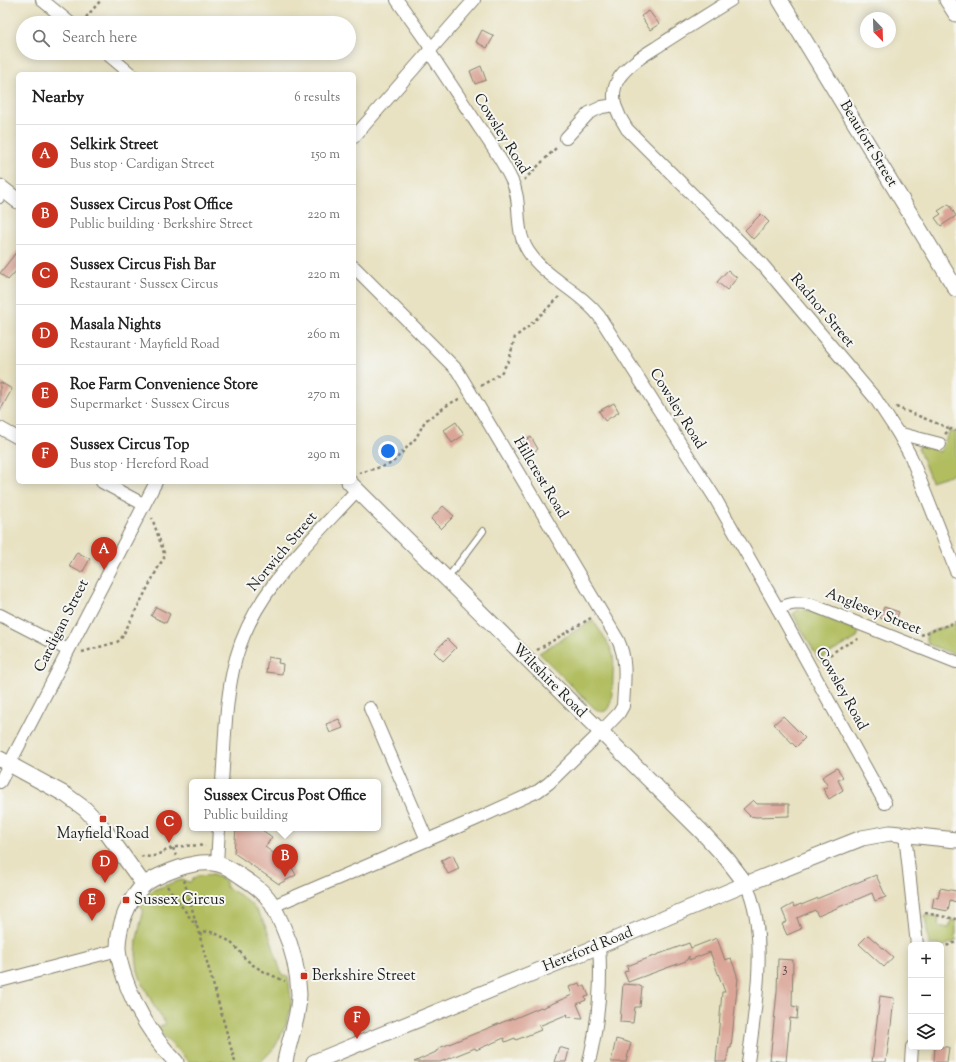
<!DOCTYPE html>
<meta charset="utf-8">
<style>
:root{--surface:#fff;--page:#f6f6f6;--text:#222;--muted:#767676;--line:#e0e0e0;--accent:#c8321e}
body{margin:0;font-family:"Sorts Mill Goudy",serif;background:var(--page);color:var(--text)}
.controls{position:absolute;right:12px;bottom:12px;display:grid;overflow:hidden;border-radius:6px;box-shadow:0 2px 10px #0003}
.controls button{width:36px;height:36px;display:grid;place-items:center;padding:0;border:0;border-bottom:1px solid var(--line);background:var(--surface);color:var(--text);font:20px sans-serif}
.compass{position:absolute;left:860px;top:12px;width:36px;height:36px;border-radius:50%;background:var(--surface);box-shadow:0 2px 10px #0003;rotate:157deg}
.you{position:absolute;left:388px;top:451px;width:14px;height:14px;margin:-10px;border:3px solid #fff;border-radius:50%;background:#1a73e8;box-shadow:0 0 0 6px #1a73e833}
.badge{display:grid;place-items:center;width:26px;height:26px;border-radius:50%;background:var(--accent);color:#fff;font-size:13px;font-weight:700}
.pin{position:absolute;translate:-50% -33px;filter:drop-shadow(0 1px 2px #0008)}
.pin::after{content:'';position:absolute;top:21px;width:14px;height:12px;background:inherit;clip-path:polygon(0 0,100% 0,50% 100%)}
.popup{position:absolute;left:189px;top:779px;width:192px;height:52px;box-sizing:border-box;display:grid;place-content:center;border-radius:6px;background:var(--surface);filter:drop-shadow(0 1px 3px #0005);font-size:13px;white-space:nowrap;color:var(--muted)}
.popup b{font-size:15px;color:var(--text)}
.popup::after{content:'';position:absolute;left:50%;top:100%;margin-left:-8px;border:8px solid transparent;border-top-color:var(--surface)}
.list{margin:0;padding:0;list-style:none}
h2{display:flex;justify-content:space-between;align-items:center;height:52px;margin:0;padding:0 16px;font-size:17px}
h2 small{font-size:13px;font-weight:400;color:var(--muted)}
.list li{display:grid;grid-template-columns:26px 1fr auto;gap:12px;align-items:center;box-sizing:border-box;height:60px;padding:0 16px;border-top:1px solid var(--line)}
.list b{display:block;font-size:15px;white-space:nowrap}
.list p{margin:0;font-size:13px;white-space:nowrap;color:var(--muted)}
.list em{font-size:13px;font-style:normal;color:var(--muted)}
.icon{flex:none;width:22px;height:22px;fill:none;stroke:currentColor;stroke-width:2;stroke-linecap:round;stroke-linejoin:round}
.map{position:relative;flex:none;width:956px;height:1062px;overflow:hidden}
.search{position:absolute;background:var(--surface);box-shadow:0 2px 10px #0003;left:16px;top:16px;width:340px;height:44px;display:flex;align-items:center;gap:10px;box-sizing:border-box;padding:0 14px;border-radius:22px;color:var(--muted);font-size:15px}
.panel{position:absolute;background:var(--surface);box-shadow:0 2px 10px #0003;left:16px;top:72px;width:340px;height:412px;border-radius:6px}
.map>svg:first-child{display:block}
.green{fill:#b1bd5e;stroke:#666c3d}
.building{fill:#daa597}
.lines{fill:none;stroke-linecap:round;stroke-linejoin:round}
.service-casing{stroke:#827f6f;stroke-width:8}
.minor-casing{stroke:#827f6f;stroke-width:14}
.tertiary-casing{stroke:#827f6f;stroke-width:17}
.path{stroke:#827f6f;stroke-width:2.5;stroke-dasharray:3 3;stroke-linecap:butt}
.service{stroke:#fff;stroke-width:6}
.minor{stroke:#fff;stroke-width:12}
.tertiary{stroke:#fff;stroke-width:15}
.poi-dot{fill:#c8321e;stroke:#f6f6f2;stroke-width:1.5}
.labels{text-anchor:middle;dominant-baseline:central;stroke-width:4;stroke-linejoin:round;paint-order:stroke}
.number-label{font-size:13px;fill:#4c3e3b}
.street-label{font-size:15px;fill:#1c1c1c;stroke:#f6f6f2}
.poi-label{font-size:15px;fill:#1c1c1c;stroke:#f6f6f2;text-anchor:start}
</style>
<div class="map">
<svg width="956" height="1062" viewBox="0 0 956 1062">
<rect width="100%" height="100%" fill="#f6f6f2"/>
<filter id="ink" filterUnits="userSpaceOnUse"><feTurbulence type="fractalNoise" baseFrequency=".025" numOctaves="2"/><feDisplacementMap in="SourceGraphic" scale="8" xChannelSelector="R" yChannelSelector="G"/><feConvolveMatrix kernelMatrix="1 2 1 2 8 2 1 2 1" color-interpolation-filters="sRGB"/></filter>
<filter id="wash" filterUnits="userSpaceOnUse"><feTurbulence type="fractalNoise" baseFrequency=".012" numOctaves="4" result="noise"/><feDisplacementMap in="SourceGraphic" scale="16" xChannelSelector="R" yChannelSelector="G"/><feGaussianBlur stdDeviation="0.9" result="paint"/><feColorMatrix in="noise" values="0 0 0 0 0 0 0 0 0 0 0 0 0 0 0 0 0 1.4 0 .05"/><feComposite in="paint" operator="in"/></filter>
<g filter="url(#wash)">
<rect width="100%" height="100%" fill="#e8e2c2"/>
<g class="green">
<polygon points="950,430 956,433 956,473 931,481 918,448 923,445 940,452"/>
<polygon points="804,609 859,631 857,638 830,653 819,660 793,614 798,610"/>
<path d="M593,620c6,10 15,21 19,32 3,8 1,18 1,26 -1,13 0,47 -21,28l-53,-53z"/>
<polygon points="956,623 956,655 928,644 926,636 928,633"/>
<path d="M213,875l13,6v6c42,21 42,48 56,88l6,1 3,22v10l-5,17 -11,22 -14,15h-71l-2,-1 -32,-33 10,-4 -11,-16 -14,-28 -3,-9 -2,-17 1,-15 6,-27 -3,-8 13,-14 28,-10 9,2 7,-6z"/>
<polygon points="925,915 939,918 938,926 949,928 951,920 956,921 956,941 941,947 941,945 929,945"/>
</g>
<g id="blocks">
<g class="building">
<polygon points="649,11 659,24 650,30 641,16"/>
<polygon points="482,30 494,36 487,48 476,42"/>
<polygon points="481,66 486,80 475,84 470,71"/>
<polygon points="949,204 956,216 941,226 935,218 941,214 938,211"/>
<polygon points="761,214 769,222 753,239 745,230"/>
<polygon points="18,250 18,269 8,280 0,273"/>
<polygon points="728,270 737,278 727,290 717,282"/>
<polygon points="0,382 12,389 0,411"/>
<polygon points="614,403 619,412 605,421 599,411"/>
<polygon points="456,422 464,435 452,443 444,430"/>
<polygon points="531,437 538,449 526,457 518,445"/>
<polygon points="443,506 454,516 441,529 431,519"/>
<polygon points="77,552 90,559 82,573 69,566"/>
<polygon points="156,607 170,614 166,623 151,616"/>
<polygon points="884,607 899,612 895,623 880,618"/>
<polygon points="447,639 456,648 443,661 434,652"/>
<polygon points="268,657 279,659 278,663 283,664 282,674 266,672"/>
<polygon points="783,716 805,738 796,747 774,724"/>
<polygon points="339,719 343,728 330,733 326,724"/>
<polygon points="837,768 843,777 838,780 843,790 829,799 823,789 828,786 822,777"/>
<polygon points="753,800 757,804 789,804 789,816 756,817 750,816 743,809"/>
<polygon points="236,828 259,828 272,837 265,847 291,866 296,875 279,884 234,853"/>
<polygon points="453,855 459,869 448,874 441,860"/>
<polygon points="876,875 886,897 875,901 872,893 818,916 815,910 797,918 801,929 787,935 782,924 787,922 782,910 793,904 794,907 801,904 801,905"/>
<polygon points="940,888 956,891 956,902 950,900 948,911 932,908 934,897 938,898"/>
<polygon points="868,935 893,957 884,967 859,944"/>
<polygon points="717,938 725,960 731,958 737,975 737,978 738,978 731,1048 729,1048 726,1062 716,1062 722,992 725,992 710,952 689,960 689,956 686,961 628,982 624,972 628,971 627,966 689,943 691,948"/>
<polygon points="778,959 793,960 792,1006 798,1007 797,1019 790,1018 786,1062 770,1060 777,992"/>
<polygon points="579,983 581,987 585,986 589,996 585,997 586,1000 577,1004 583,1018 567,1017 568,1014 539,1026 541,1030 516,1040 515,1038 505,1042 504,1038 476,1050 475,1048 440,1062 414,1062 436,1052 436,1051 439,1050 439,1048 454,1042 513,1018 513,1019 541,1007 542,1008 572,995 569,987"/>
<polygon points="623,984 637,985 642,987 640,1007 635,1007 633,1023 620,1022"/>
<polygon points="880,996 894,998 891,1026 886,1062 872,1062"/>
<polygon points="616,1039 631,1043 626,1062 611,1062"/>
<polygon points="559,1047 569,1050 566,1062 554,1062"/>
<polygon points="935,1047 949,1047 947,1062 934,1062"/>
</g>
</g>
</g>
<g filter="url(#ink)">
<use href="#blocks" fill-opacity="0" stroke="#827f6f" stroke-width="1"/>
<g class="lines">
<g class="service-casing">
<g id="service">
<polyline points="0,200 6,192"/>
<polyline points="447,579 483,531"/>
</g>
</g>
<g class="minor-casing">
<g id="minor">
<polyline points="42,0 70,23"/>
<polyline points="397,0 431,48"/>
<path d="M429,51c16,25 33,50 50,76 12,17 24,35 33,54 11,22 1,46 16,70 18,28 51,39 71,65l116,182 63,111 107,194"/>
<polyline points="106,53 131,74"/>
<polyline points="615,105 620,117 627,129 762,264 875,398 898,433 911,457 956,571"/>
<polyline points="354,137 474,0"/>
<path d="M566,138l23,-25 13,-6 13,-2c-2,-9 -1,-19 4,-27 10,-15 29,-25 44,-35 22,-14 45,-29 68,-43"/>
<polyline points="0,428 18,438"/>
<polyline points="898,433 940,444"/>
<polyline points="102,482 143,504"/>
<path d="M778,609c12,-6 21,-7 34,-4l144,57"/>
<polyline points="0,615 68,650"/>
<polyline points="370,708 427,840"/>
<polyline points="0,782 156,482"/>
<path d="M222,782c3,-41 3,-84 14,-124 18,-67 75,-117 121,-168"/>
<polyline points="905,834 917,945"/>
<polyline points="217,864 219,828"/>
<path d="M746,884c23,48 9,127 2,178"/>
<path d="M273,906l201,-86 64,-29 11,-8 52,-51 18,-19 4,-7c1,-22 5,-45 -5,-66l-161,-270 -103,-103"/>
<polyline points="0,981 118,950"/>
<path d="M589,1062c9,-38 13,-77 10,-116"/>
<polyline points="911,1062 912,1047"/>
</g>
</g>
<g class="tertiary-casing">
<g id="tertiary">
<polyline points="780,0 956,289"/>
<polyline points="947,0 956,14"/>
<polyline points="0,187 18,201"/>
<polyline points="349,482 701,831 727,859 746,884"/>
<polyline points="0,759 66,795 85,809 104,829 144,885"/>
<path d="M176,1062c-18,-18 -30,-37 -41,-59 -8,-17 -16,-36 -17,-55 0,-21 10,-49 26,-63 9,-8 24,-13 35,-17 12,-4 26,-7 39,-4 9,2 17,8 24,13 25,16 29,22 41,50 9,20 15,44 16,67 0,24 -10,45 -14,68"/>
<polyline points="314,1062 599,946 746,884 862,838 890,833 956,840"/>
</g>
</g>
<g class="path">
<polyline points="82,22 101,0"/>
<polyline points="524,180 557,147"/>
<polyline points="481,386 501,373 509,360 515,337 528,327 559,297"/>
<polyline points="896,407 951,429"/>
<polyline points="945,434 951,429 956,431"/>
<polyline points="359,473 388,465 394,461 416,438 425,421 449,404 461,398"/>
<polyline points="921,635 956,622"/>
<polyline points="537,650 591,618"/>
<polyline points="82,652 117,642 121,639 160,564 164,558 164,553 152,518"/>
<polyline points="820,662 841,647 860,638"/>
<polyline points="173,848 176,856"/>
<path d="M141,857l2,-1c13,3 18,-5 30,-8 11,-3 22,-3 32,-2"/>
<polyline points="184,880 235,1062"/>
<polyline points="167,886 196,926"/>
<polyline points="925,913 956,919"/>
<path d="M199,935l8,-4c14,3 25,11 34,22 2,2 3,5 6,7 11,10 24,15 38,21"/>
<polyline points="941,948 956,942"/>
</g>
<use href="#service" class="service"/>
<use href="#minor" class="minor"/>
<use href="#tertiary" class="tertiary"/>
</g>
</g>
<g class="poi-dot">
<rect x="99" y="815" width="8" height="8" rx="2"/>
<rect x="122" y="896" width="8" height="8" rx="2"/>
<rect x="300" y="972" width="8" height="8" rx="2"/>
</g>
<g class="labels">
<g class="number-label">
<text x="785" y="969">3</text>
</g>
<g class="street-label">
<text transform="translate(501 134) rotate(58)">Cowsley Road</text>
<text transform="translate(868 144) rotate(59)">Beaufort Street</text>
<text transform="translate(822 311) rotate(50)">Radnor Street</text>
<text transform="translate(677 409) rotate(58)">Cowsley Road</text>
<text transform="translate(540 478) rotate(59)">Hillcrest Road</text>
<text transform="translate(283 552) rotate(-50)">Norwich Street</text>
<text transform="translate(873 612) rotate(22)">Anglesey Street</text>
<text transform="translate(62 626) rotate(-63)">Cardigan Street</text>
<text transform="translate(549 681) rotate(45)">Wiltshire Road</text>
<text transform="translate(841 689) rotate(61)">Cowsley Road</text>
<text transform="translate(588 950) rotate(-22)">Hereford Road</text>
</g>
<g class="poi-label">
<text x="103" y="834" text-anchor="middle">Mayfield Road</text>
<text x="134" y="900">Sussex Circus</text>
<text x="312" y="976">Berkshire Street</text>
</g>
</g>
</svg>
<div class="controls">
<button>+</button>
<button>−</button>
<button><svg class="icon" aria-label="layers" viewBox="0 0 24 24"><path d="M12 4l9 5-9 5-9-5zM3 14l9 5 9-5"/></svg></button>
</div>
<svg class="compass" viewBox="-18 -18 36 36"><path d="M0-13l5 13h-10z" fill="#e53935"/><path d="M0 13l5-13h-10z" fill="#767676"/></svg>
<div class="you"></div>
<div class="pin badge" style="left:104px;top:570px">A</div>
<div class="pin badge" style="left:285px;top:877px">B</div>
<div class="popup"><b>Sussex Circus Post Office</b>Public building</div>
<div class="pin badge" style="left:169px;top:843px">C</div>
<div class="pin badge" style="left:105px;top:883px">D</div>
<div class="pin badge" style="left:92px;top:921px">E</div>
<div class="pin badge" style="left:357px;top:1039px">F</div>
<div class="search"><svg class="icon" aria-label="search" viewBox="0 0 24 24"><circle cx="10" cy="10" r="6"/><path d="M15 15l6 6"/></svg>Search here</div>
<section class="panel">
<h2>Nearby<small>6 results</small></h2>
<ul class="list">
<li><span class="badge">A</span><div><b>Selkirk Street</b><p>Bus stop · Cardigan Street</p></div><em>150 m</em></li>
<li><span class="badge">B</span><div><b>Sussex Circus Post Office</b><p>Public building · Berkshire Street</p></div><em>220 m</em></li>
<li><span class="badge">C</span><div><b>Sussex Circus Fish Bar</b><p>Restaurant · Sussex Circus</p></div><em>220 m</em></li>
<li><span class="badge">D</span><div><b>Masala Nights</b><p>Restaurant · Mayfield Road</p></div><em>260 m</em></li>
<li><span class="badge">E</span><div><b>Roe Farm Convenience Store</b><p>Supermarket · Sussex Circus</p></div><em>270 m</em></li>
<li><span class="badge">F</span><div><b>Sussex Circus Top</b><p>Bus stop · Hereford Road</p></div><em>290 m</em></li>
</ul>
</section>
</div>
